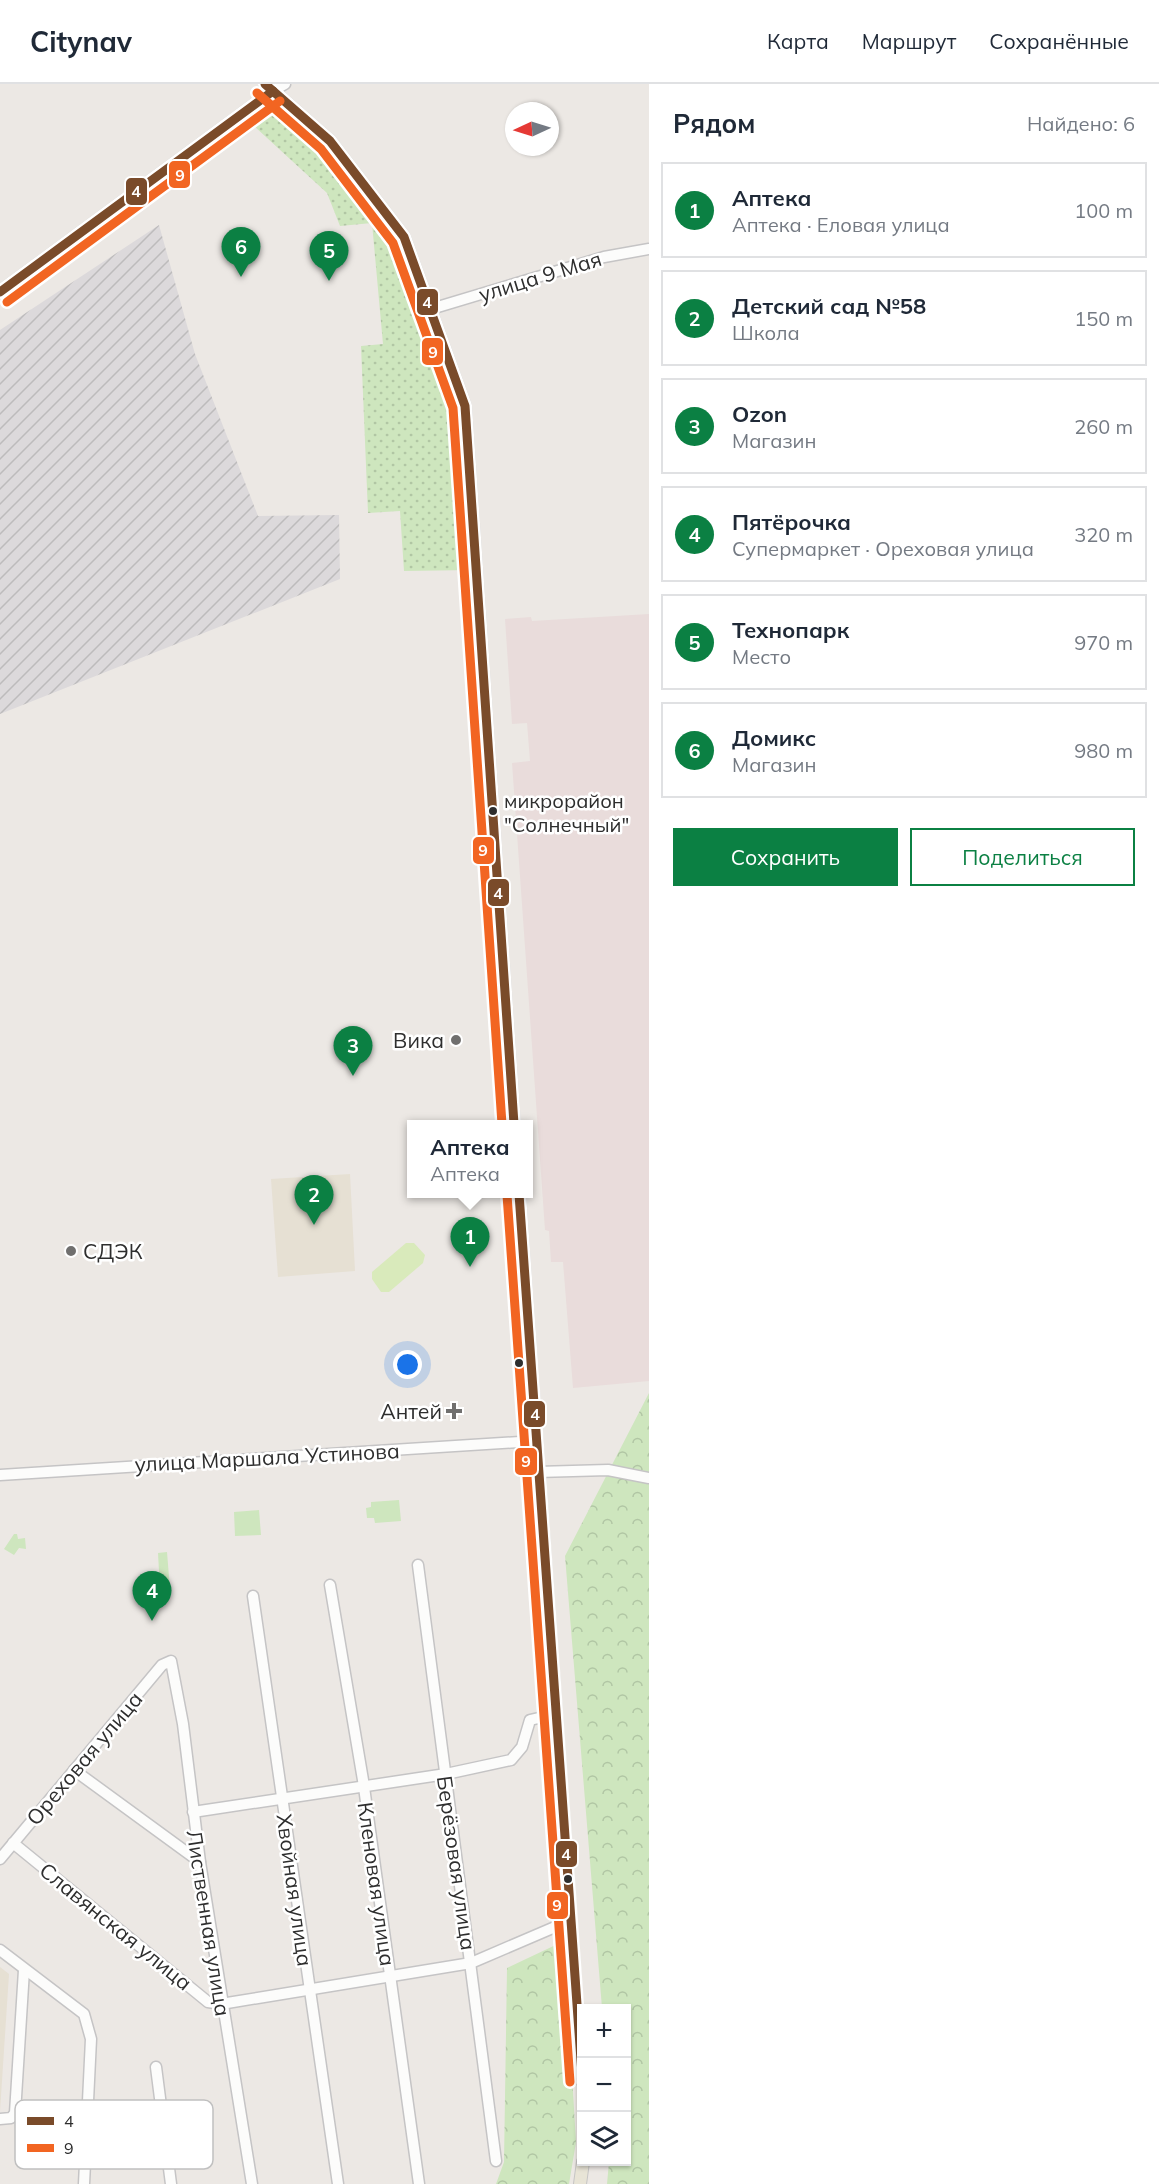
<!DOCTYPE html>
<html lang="ru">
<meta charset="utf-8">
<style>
:root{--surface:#fff;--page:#f2f2f3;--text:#1f2937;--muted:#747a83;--line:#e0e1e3;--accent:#0b8043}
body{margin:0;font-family:Mulish,sans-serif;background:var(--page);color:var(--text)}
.controls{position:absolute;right:18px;bottom:18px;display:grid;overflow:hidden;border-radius:0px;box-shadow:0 2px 4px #0004}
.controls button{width:54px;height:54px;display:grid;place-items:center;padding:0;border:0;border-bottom:2px solid var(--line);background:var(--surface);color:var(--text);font:30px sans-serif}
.compass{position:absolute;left:505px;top:18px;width:54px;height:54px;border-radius:50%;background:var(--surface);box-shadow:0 2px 4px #0004;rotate:266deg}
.you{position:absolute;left:408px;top:1281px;width:21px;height:21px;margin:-15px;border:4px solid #fff;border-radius:50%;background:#1a73e8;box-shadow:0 0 0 9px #1a73e833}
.badge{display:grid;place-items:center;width:39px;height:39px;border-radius:50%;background:var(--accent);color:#fff;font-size:20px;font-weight:700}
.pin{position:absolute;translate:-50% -50px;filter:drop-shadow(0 2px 3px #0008)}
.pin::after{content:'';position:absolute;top:32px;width:21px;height:18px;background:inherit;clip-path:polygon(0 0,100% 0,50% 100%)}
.popup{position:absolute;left:407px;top:1036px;width:126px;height:78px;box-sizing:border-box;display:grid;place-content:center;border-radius:0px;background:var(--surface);filter:drop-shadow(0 2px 4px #0005);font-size:20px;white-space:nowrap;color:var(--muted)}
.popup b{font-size:22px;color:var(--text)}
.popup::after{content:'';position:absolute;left:50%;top:100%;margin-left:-12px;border:12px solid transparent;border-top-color:var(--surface)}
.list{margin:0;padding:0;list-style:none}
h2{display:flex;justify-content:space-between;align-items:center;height:78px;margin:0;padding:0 24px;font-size:26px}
h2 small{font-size:20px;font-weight:400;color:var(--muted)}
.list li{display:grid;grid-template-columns:39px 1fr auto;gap:18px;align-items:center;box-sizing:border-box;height:96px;margin:0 12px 12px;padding:0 12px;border:2px solid var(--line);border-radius:0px}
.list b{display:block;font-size:22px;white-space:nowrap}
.list p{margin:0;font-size:20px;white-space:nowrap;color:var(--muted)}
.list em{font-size:20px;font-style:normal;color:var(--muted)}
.actions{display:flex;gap:12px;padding:18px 24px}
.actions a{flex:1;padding:14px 0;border:2px solid var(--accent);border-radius:0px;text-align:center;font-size:21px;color:var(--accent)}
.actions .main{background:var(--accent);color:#fff}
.icon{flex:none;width:33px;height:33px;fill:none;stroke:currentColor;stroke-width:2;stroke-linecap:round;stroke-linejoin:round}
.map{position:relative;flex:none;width:649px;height:2100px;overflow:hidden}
header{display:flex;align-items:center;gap:36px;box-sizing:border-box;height:84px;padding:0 30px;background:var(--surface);border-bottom:2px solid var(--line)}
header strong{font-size:28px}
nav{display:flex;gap:33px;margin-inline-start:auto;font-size:21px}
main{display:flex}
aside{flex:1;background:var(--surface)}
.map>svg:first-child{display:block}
.industrial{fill:url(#industrial-furrows)}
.education{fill:#e6e0d3}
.medical{fill:#e9dcdb}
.grass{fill:url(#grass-dots)}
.forest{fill:url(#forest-crowns)}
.park{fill:#cee6be}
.pitch{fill:#d9eabb}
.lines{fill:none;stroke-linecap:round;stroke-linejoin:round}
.minor-casing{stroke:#c5c4c5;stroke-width:13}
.major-casing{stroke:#c6c5c4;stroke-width:14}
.minor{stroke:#fcfcfb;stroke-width:10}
.major{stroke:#e8e4d6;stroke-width:12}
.bus-1-casing{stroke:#fff;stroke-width:14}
.bus-2-casing{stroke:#fff;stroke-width:14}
.bus-1{stroke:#7a4b2a;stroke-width:9}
.bus-2{stroke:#f26522;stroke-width:9}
.bus-dot{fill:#2e2e2e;stroke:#fff;stroke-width:2}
.poi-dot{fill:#706f6e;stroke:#fff;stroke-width:2}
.labels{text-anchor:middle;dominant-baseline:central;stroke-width:5;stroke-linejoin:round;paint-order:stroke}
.bus-label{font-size:20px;fill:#2e2e2e;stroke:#fff;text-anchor:start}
.street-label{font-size:21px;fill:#2e2e2e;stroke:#fff}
.poi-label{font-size:21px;fill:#2e2e2e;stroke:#fff;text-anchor:end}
.key{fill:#fff;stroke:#c0c0c0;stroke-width:1.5}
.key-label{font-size:16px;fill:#2e2e2e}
.line-badge{stroke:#fff;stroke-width:2}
.badge-label{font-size:16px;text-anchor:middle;font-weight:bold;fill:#fff}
</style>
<header>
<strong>Citynav</strong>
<nav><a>Карта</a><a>Маршрут</a><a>Сохранённые</a></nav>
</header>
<main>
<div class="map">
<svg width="649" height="2100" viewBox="0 0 649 2100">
<defs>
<pattern id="industrial-furrows" width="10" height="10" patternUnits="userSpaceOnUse" patternTransform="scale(1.5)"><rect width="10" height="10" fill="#dcd9db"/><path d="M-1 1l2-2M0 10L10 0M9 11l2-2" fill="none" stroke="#bdbbbc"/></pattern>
<pattern id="grass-dots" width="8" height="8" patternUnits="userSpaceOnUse" patternTransform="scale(1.5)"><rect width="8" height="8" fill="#cee6be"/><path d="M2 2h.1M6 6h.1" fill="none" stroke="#b1c6a4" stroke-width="1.8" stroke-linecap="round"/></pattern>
<pattern id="forest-crowns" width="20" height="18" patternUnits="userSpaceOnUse" patternTransform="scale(1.5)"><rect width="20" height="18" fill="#cee6be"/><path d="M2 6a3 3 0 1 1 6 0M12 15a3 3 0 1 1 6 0" fill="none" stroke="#b1c6a4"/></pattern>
</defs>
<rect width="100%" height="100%" fill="#ece8e4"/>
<polygon class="industrial" points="159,141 195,270 258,432 339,431 340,495 0,630 0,246"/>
<g class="education">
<polygon points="350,1090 355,1187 278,1193 271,1095"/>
<polygon points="0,1883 9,1890 0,2027"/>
</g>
<polygon class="medical" points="649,530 649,1297 573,1304 563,1178 551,1178 549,1147 545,1146 512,679 530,677 527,639 512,640 505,535 531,533 532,537"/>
<polygon class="grass" points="271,29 285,31 325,71 401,161 427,223 459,324 472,486 404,487 400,427 368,429 361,262 383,260 372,139 340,142 327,109 253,41"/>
<g class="forest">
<polygon points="649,1309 649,2100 607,2100 609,2078 626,2078 626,1924 602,1924 565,1472"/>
<polygon points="564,1857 576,2058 569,2100 496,2100 504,2078 507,1884"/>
</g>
<g class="park">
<polygon points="399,1416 401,1437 375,1439 374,1434 367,1434 366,1424 371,1423 371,1418"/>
<polygon points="259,1426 261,1451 235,1452 234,1428"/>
<polygon points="14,1450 17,1450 18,1455 25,1454 26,1465 19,1464 14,1471 4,1465"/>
<polygon points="167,1468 170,1505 160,1506 158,1469"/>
</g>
<polygon class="pitch" points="406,1159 414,1159 425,1171 423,1179 389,1208 381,1208 372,1195 372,1188"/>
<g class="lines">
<g class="minor-casing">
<g id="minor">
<polyline points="273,7 285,0"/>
<polyline points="431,225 604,173 649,165"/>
<polyline points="537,1388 608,1386 649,1394"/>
<polyline points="0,1391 535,1357"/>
<polyline points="418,1481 496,2077"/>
<polyline points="330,1501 363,1696 419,2100"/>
<polyline points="253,1512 338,2100"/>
<polyline points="74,1686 200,1778"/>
<polyline points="193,1728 446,1690 511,1676 522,1663 530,1636 556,1630"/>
<polyline points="13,1759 208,1918 221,1920 471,1879 569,1837"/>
<polyline points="0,1775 162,1581 171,1577 183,1640 200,1778 252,2100"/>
<polyline points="0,1866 84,1930 91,1955 84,2100"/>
<polyline points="156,1983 171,2100"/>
<polyline points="0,2035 11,2034 15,2029 24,1886"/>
</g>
</g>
<g class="major-casing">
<g id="major">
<polyline points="265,0 330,57 404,153 465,322 514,1040"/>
<polyline points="0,208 273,7"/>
<polyline points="519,1110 582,1997"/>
<polyline points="580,2100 583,2078"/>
</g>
</g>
<use href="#minor" class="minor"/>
<use href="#major" class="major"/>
<g class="bus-1-casing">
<g id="bus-1">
<polyline points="265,0 330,57 404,153 465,322 514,1040"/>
<polyline points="0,208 273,7"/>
<polyline points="519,1110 582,1990"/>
</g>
</g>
<g class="bus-2-casing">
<g id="bus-2">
<polyline points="257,9 321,65 393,159 453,324 502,1040"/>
<polyline points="7,218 280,17"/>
<polyline points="507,1111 570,1998"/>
</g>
</g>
<use href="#bus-1" class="bus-1"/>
<use href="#bus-2" class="bus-2"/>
</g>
<g class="bus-dot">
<circle cx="493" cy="727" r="5"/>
<circle cx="519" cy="1279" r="5"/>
<circle cx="568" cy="1795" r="5"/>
</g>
<g class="poi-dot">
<circle cx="456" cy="956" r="6"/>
<circle cx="71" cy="1167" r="6"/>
<path d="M451 1318h6v6h6v6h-6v6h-6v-6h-6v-6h6z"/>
</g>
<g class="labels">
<g class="bus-label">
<text x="504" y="716">микрорайон<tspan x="504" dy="24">"Солнечный"</tspan></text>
</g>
<g class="street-label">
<text transform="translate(540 192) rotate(-17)">улица 9 Мая</text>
<text transform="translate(267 1373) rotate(-3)">улица Маршала Устинова</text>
<text transform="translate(84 1674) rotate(-50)">Ореховая улица</text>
<text transform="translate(457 1779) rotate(82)">Берёзовая улица</text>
<text transform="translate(377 1800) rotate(82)">Кленовая улица</text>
<text transform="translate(295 1806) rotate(82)">Хвойная улица</text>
<text transform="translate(209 1839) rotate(81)">Лиственная улица</text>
<text transform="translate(116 1842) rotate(39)">Славянская улица</text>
</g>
<g class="poi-label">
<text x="444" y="956">Вика</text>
<text x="83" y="1167" text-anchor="start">СДЭК</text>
<text x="442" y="1327">Антей</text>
</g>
</g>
<rect x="15" y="2016" width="198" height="69" rx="9" class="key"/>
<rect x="27" y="2033" width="27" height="8" fill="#7a4b2a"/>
<rect x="27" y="2060" width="27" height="8" fill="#f26522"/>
<g class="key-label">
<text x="64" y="2043">4</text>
<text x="64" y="2070">9</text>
</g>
<g class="line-badge">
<rect x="168" y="76" width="23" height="29" rx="6" fill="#f26522"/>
<rect x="125" y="93" width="23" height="29" rx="6" fill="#7a4b2a"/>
<rect x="416" y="204" width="23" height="28" rx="6" fill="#7a4b2a"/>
<rect x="421" y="253" width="23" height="29" rx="6" fill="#f26522"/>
<rect x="472" y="752" width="23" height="29" rx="6" fill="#f26522"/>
<rect x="487" y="794" width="23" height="29" rx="6" fill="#7a4b2a"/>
<rect x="523" y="1316" width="23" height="28" rx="6" fill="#7a4b2a"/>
<rect x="514" y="1363" width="24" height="29" rx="6" fill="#f26522"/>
<rect x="555" y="1756" width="23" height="28" rx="6" fill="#7a4b2a"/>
<rect x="546" y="1807" width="23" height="29" rx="6" fill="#f26522"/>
</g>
<g class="badge-label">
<text x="180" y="97">9</text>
<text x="136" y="113">4</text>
<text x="427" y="224">4</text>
<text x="433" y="274">9</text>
<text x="483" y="772">9</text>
<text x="498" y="815">4</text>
<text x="535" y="1336">4</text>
<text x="526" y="1383">9</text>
<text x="566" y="1776">4</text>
<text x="557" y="1827">9</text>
</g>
</svg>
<div class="controls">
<button>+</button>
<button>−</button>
<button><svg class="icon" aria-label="layers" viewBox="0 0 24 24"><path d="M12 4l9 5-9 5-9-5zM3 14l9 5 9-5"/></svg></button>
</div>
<svg class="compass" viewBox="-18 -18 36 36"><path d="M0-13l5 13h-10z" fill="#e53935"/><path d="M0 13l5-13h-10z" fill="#747a83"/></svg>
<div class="you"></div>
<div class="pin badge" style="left:470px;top:1183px">1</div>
<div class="popup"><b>Аптека</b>Аптека</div>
<div class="pin badge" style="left:314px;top:1141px">2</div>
<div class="pin badge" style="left:353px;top:992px">3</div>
<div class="pin badge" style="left:152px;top:1537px">4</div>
<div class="pin badge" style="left:329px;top:197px">5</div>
<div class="pin badge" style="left:241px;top:193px">6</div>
</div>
<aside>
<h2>Рядом<small>Найдено: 6</small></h2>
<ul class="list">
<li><span class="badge">1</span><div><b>Аптека</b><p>Аптека · Еловая улица</p></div><em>100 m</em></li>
<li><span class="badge">2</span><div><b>Детский сад №58</b><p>Школа</p></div><em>150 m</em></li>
<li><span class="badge">3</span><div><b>Ozon</b><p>Магазин</p></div><em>260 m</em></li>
<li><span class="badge">4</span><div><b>Пятёрочка</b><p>Супермаркет · Ореховая улица</p></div><em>320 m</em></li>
<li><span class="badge">5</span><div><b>Технопарк</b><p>Место</p></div><em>970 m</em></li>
<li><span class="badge">6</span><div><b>Домикс</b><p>Магазин</p></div><em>980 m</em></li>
</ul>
<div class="actions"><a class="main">Сохранить</a><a>Поделиться</a></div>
</aside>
</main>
